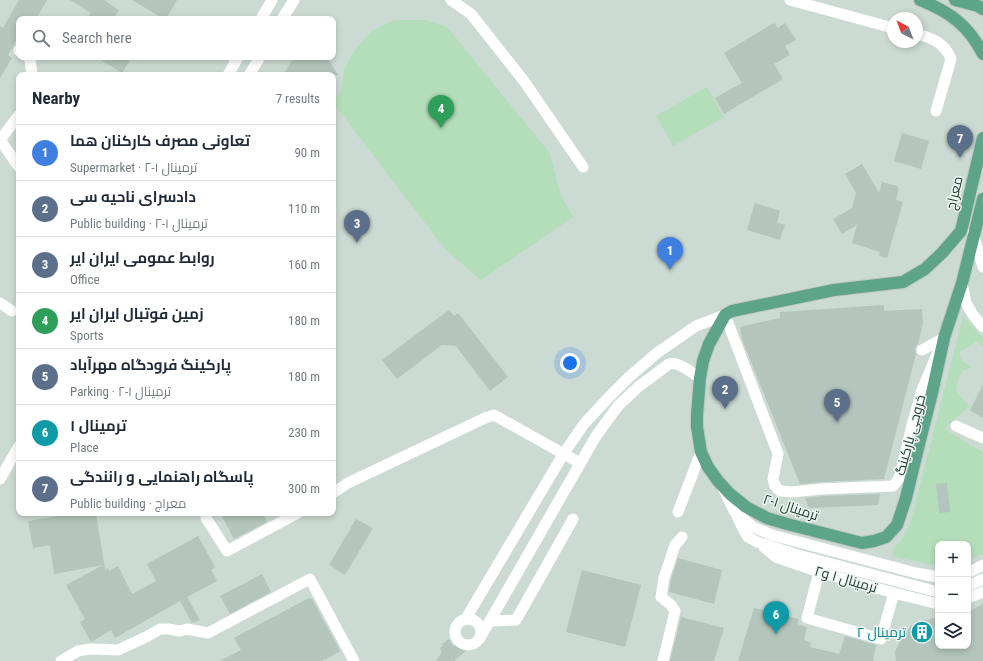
<!DOCTYPE html>
<meta charset="utf-8">
<style>
:root{--surface:#fff;--page:#f6f6f7;--text:#1f2937;--muted:#747a83;--line:#e0e1e3;--accent:#fc614a}
body{margin:0;font-family:"Roboto Condensed",Cairo,sans-serif;background:var(--page);color:var(--text)}
.controls{position:absolute;right:12px;bottom:12px;display:grid;overflow:hidden;border-radius:8px;box-shadow:0 2px 6px #0003}
.controls button{width:36px;height:36px;display:grid;place-items:center;padding:0;border:0;border-bottom:1px solid var(--line);background:var(--surface);color:var(--text);font:20px sans-serif}
.compass{position:absolute;left:887px;top:12px;width:36px;height:36px;border-radius:50%;background:var(--surface);box-shadow:0 2px 6px #0003;rotate:318deg}
.you{position:absolute;left:570px;top:363px;width:14px;height:14px;margin:-10px;border:3px solid #fff;border-radius:50%;background:#1a73e8;box-shadow:0 0 0 6px #1a73e833}
.badge{display:grid;place-items:center;width:26px;height:26px;border-radius:50%;background:var(--accent);color:#fff;font-size:13px;font-weight:700}
.pin{position:absolute;translate:-50% -33px;filter:drop-shadow(0 1px 2px #0008)}
.pin::after{content:'';position:absolute;top:21px;width:14px;height:12px;background:inherit;clip-path:polygon(0 0,100% 0,50% 100%)}
.list{margin:0;padding:0;list-style:none}
h2{display:flex;justify-content:space-between;align-items:center;height:52px;margin:0;padding:0 16px;font-size:17px}
h2 small{font-size:13px;font-weight:400;color:var(--muted)}
.list li{display:grid;grid-template-columns:26px 1fr auto;gap:12px;align-items:center;box-sizing:border-box;height:56px;padding:0 16px;border-top:1px solid var(--line)}
.list b{display:block;font-size:15px;white-space:nowrap}
.list p{margin:0;font-size:13px;white-space:nowrap;color:var(--muted)}
.list em{font-size:13px;font-style:normal;color:var(--muted)}
.icon{flex:none;width:22px;height:22px;fill:none;stroke:currentColor;stroke-width:2;stroke-linecap:round;stroke-linejoin:round}
.map{position:relative;flex:none;width:983px;height:661px;overflow:hidden}
.search{position:absolute;background:var(--surface);box-shadow:0 2px 6px #0003;left:16px;top:16px;width:320px;height:44px;display:flex;align-items:center;gap:10px;box-sizing:border-box;padding:0 14px;border-radius:8px;color:var(--muted);font-size:15px}
.panel{position:absolute;background:var(--surface);box-shadow:0 2px 6px #0003;left:16px;top:72px;width:320px;height:444px;border-radius:8px}
.map>svg:first-child{display:block}
.built{fill:#cbdad2;fill-rule:evenodd}
.green{fill:#b4deba}
.building{fill:#b3c5bc}
.lines{fill:none;stroke-linecap:round;stroke-linejoin:round}
.major-casing{stroke:#c0c8c5;stroke-width:14}
.minor{stroke:#fff;stroke-width:11}
.major{stroke:#5ea48a;stroke-width:12}
.labels{text-anchor:middle;dominant-baseline:central;stroke-width:3;stroke-linejoin:round;paint-order:stroke}
.street-label{font-size:14px;fill:#1e3b30;stroke:#eef7f1}
.culture-label{font-size:14px;fill:#0d838f;stroke:#eef7f1;text-anchor:end}
</style>
<div class="map">
<svg width="983" height="661" viewBox="0 0 983 661">
<rect width="100%" height="100%" fill="#ddebe3"/>
<path class="built" d="M0,0h983v661h-983zM893,18h24v24h-24zM19,19h314v38h-314zM19,75h314v438h-314zM938,544h30v102h-30z"/>
<g class="green">
<polygon points="394,20 426,20 447,27 549,152 561,195 573,217 481,280 445,249 333,103 333,100 341,92 344,68 356,48 372,31"/>
<polygon points="707,87 724,117 673,146 656,116"/>
<path d="M963,316l20,22v9l-6,-6 -17,11c-1,9 5,11 12,15l-9,4 -5,8 -2,11 4,6 9,10 -25,23 39,23v102l-15,6v-16h-30v22l-43,-9 -2,-2v-6l9,-10 9,-18z"/>
</g>
<g class="building">
<polygon points="19,0 47,0 36,19 19,19 19,35 8,55 12,58 0,78 0,26 3,28"/>
<polygon points="70,0 104,0 119,10 113,19 87,19 91,13"/>
<polygon points="132,0 177,0 166,19 164,19"/>
<polygon points="774,23 778,28 785,23 796,40 785,46 790,55 774,64 783,79 724,114 715,98 742,83 724,53"/>
<polygon points="96,57 132,57 122,73"/>
<polygon points="294,57 327,57 338,75 283,75"/>
<polygon points="902,133 929,141 921,169 894,161"/>
<polygon points="862,164 879,193 882,182 897,186 899,188 896,200 903,202 887,258 879,256 880,252 852,243 857,225 842,234 833,219 852,208 856,193 845,174"/>
<polygon points="755,203 780,211 777,223 785,225 780,240 747,230"/>
<polygon points="884,305 884,311 922,309 923,324 918,344 916,346 915,349 916,354 884,479 821,482 800,484 742,339 740,327 780,318 780,312"/>
<polygon points="449,310 454,316 458,313 508,377 490,391 456,346 442,345 397,379 382,360"/>
<polygon points="983,385 983,418 970,410"/>
<polygon points="947,483 950,512 939,513 936,484"/>
<polygon points="880,494 878,505 809,508 805,498 822,496"/>
<polygon points="76,513 96,513 105,570 108,568 109,571 118,566 132,594 156,581 147,564 198,536 215,567 211,570 217,581 187,597 200,620 192,623 180,601 115,638 111,630 91,642 80,622 85,619 66,585 103,565 54,574 50,545 33,548 28,521"/>
<polygon points="220,513 263,513 267,522 234,539"/>
<polygon points="356,519 373,528 345,575 329,565"/>
<polygon points="678,558 722,570 714,604 669,592 671,580"/>
<polygon points="582,570 641,585 625,647 566,632"/>
<polygon points="262,574 271,592 230,614 220,596"/>
<polygon points="309,598 312,599 340,651 322,661 220,661 241,650 234,638"/>
<polygon points="983,604 983,661 896,661 895,652 901,638 912,625 923,621 938,617 938,646 968,646 968,612"/>
<polygon points="754,608 799,619 797,624 807,627 804,640 811,643 810,647 839,654 845,636 876,645 873,661 738,661"/>
<polygon points="681,617 724,628 714,661 670,661"/>
<polygon points="449,639 453,646 457,644 469,648 454,661 436,661 442,652 440,648 443,646 442,644"/>
</g>
<g class="lines">
<g class="major-casing">
<g id="major">
<path d="M920,0c30,12 48,25 63,54"/>
<polyline points="955,0 978,6 983,9"/>
<polyline points="983,138 961,231 942,253 925,269 903,282 834,290 732,311 725,315 709,344 703,361 700,378 697,415 697,427 701,452 708,467 718,481 730,494 746,507 767,518 787,524 862,543 874,541 886,537 897,525 906,498 918,448 932,393 944,338 962,283 983,199"/>
</g>
</g>
<g class="minor">
<polyline points="451,0 471,14 524,81 583,167"/>
<polyline points="790,0 893,28"/>
<polyline points="261,19 272,0"/>
<polyline points="282,19 294,0"/>
<path d="M917,34c15,4 28,9 34,25l-15,52"/>
<polyline points="19,50 19,51"/>
<polyline points="28,57 30,59 32,75"/>
<polyline points="228,75 238,57"/>
<polyline points="249,75 260,57"/>
<polyline points="19,115 0,140 19,167"/>
<polyline points="973,233 983,267"/>
<polyline points="962,283 966,303 973,315 983,327"/>
<polyline points="0,303 12,311"/>
<polyline points="922,350 944,338"/>
<polyline points="956,426 983,438"/>
<polyline points="0,479 19,446"/>
<polyline points="723,488 734,511 753,527 772,535 916,573 938,577"/>
<polyline points="333,493 348,483 485,418 494,415 580,463"/>
<polyline points="678,512 701,452"/>
<polyline points="737,516 743,529 748,537 757,542 798,555 938,592"/>
<polyline points="206,518 227,551 298,513"/>
<polyline points="764,547 776,557 819,572 894,593 938,604"/>
<polyline points="819,572 807,618 881,639 894,593"/>
<polyline points="968,573 983,565"/>
<polyline points="968,586 983,579"/>
<polyline points="968,598 983,592"/>
<circle cx="468" cy="632" r="13"/>
<polyline points="465,620 564,453 584,424 609,397 629,377 657,353 696,326 725,315 778,454 773,479 775,486 780,491 792,492 821,489 893,486 898,480 901,473 912,425 922,390 937,354"/>
<polyline points="490,621 516,620 573,519"/>
<path d="M480,638l116,-202 22,-30 20,-19 31,-23c10,-3 23,9 31,14"/>
<polyline points="61,661 78,651 90,649 118,650 146,637 160,629 168,629 180,631 187,629 208,633 310,579 354,661"/>
<polyline points="663,661 675,611 671,605 661,597 664,578 675,545 682,537"/>
</g>
<use href="#major" class="major"/>
</g>
<defs>
<g id="building-disc" transform="scale(1.15)"><circle r="9.5" fill="#0f9aa8" stroke="#eef7f1"/><path d="M-4-6H4V6H1V3H-1V6H-4ZM-2.5-4.3h1.7v1.8h-1.7ZM.8-4.3h1.7v1.8H.8ZM-2.5-1h1.7V.8h-1.7ZM.8-1h1.7V.8H.8Z" fill="#fff"/></g>
</defs>
<g fill-rule="evenodd">
<use href="#building-disc" x="922" y="632"/>
</g>
<g class="labels">
<g class="street-label">
<text transform="translate(954 193) rotate(-77)">معراج</text>
<text transform="translate(910 435) rotate(-75)">خروجی پارکینگ</text>
<text transform="translate(791 507) rotate(18)">ترمینال ۱-۲</text>
<text transform="translate(846 579) rotate(16)">ترمینال ۱ و۲</text>
</g>
<g class="culture-label">
<text x="906" y="632">ترمینال ۲</text>
</g>
</g>
</svg>
<div class="controls">
<button>+</button>
<button>−</button>
<button><svg class="icon" aria-label="layers" viewBox="0 0 24 24"><path d="M12 4l9 5-9 5-9-5zM3 14l9 5 9-5"/></svg></button>
</div>
<svg class="compass" viewBox="-18 -18 36 36"><path d="M0-13l5 13h-10z" fill="#e53935"/><path d="M0 13l5-13h-10z" fill="#747a83"/></svg>
<div class="you"></div>
<div class="pin badge" style="left:670px;top:270px;background:#3f7fe0">1</div>
<div class="pin badge" style="left:725px;top:409px;background:#5c6f8a">2</div>
<div class="pin badge" style="left:357px;top:243px;background:#5c6f8a">3</div>
<div class="pin badge" style="left:441px;top:128px;background:#2e9e5b">4</div>
<div class="pin badge" style="left:837px;top:422px;background:#5c6f8a">5</div>
<div class="pin badge" style="left:776px;top:634px;background:#0f9aa8">6</div>
<div class="pin badge" style="left:960px;top:158px;background:#5c6f8a">7</div>
<div class="search"><svg class="icon" aria-label="search" viewBox="0 0 24 24"><circle cx="10" cy="10" r="6"/><path d="M15 15l6 6"/></svg>Search here</div>
<section class="panel">
<h2>Nearby<small>7 results</small></h2>
<ul class="list">
<li><span class="badge" style="background:#3f7fe0">1</span><div><b>تعاونی مصرف کارکنان هما</b><p>Supermarket · ترمینال ۱-۲</p></div><em>90 m</em></li>
<li><span class="badge" style="background:#5c6f8a">2</span><div><b>دادسرای ناحیه سی</b><p>Public building · ترمینال ۱-۲</p></div><em>110 m</em></li>
<li><span class="badge" style="background:#5c6f8a">3</span><div><b>روابط عمومی ایران ایر</b><p>Office</p></div><em>160 m</em></li>
<li><span class="badge" style="background:#2e9e5b">4</span><div><b>زمین فوتبال ایران ایر</b><p>Sports</p></div><em>180 m</em></li>
<li><span class="badge" style="background:#5c6f8a">5</span><div><b>پارکینگ فرودگاه مهرآباد</b><p>Parking · ترمینال ۱-۲</p></div><em>180 m</em></li>
<li><span class="badge" style="background:#0f9aa8">6</span><div><b>ترمینال ۱</b><p>Place</p></div><em>230 m</em></li>
<li><span class="badge" style="background:#5c6f8a">7</span><div><b>پاسگاه راهنمایی و رانندگی</b><p>Public building · معراج</p></div><em>300 m</em></li>
</ul>
</section>
</div>
